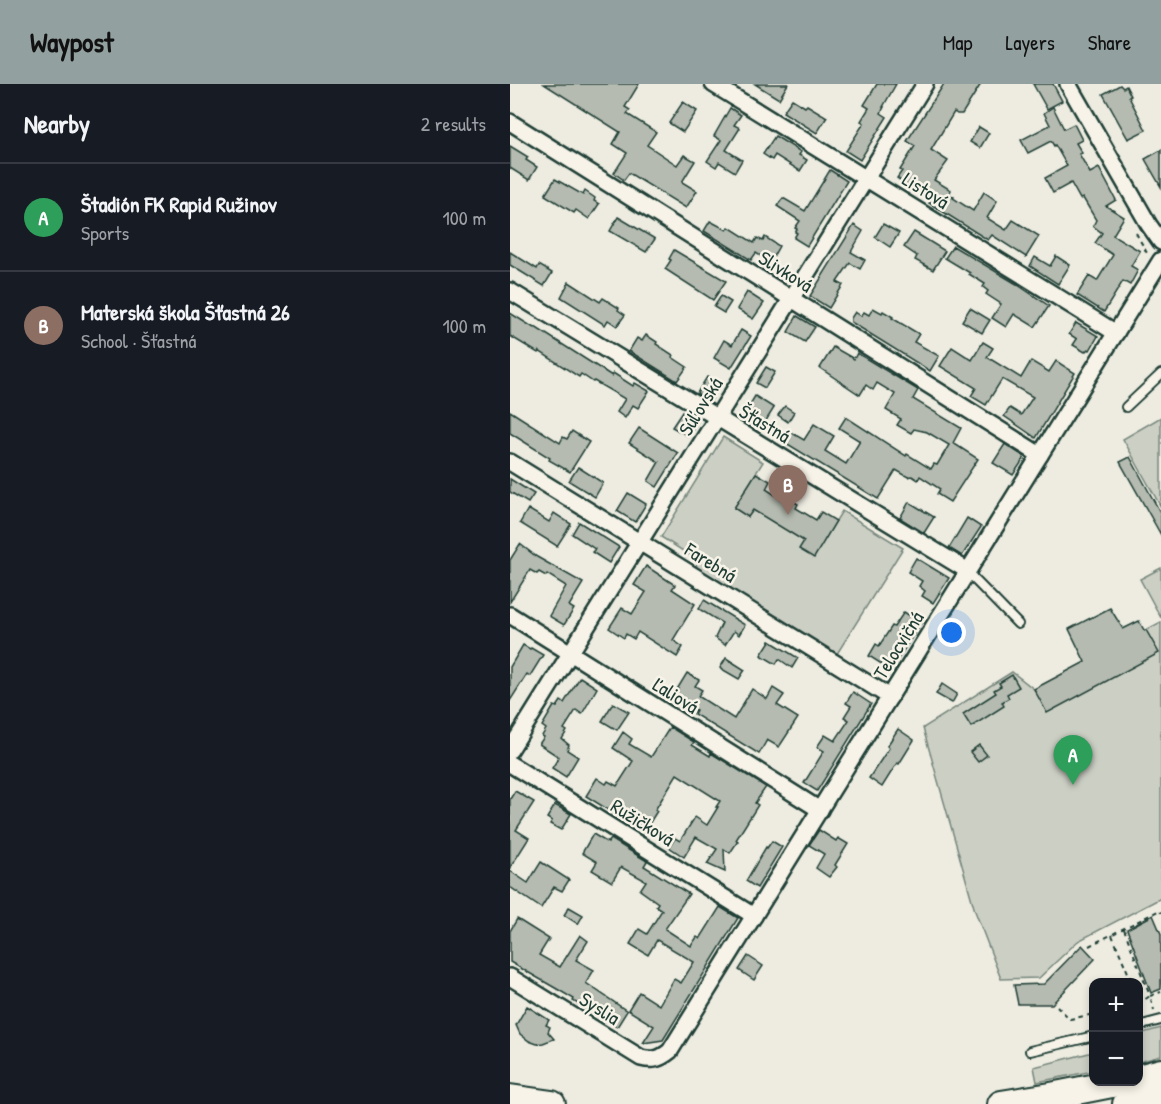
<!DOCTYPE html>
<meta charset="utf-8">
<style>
:root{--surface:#171b24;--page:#20242c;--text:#f1f3f6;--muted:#9ea1a6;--line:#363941;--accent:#92a19f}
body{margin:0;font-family:"Patrick Hand",sans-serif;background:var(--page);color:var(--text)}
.controls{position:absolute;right:18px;bottom:18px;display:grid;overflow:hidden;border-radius:12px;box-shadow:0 3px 9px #0003}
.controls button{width:54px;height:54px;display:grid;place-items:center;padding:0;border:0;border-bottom:2px solid var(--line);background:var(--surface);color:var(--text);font:30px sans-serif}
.you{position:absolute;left:442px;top:549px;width:21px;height:21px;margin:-15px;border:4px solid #fff;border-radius:50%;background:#1a73e8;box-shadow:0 0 0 9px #1a73e833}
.badge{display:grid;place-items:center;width:39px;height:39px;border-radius:50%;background:var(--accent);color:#fff;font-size:20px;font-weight:700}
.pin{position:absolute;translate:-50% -50px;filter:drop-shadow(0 2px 3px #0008)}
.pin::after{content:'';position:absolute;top:32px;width:21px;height:18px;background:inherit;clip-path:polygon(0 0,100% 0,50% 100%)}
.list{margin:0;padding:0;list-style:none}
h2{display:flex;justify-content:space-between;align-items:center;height:78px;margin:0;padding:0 24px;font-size:26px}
h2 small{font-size:20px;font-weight:400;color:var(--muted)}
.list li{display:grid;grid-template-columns:39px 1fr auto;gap:18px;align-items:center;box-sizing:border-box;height:108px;padding:0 24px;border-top:2px solid var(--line)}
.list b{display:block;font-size:22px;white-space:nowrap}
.list p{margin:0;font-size:20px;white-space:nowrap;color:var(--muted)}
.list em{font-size:20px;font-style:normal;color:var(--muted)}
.map{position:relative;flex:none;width:651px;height:1020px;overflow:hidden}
header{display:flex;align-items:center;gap:36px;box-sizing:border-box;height:84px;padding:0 30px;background:var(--accent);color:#111}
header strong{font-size:28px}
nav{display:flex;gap:33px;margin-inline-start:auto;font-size:21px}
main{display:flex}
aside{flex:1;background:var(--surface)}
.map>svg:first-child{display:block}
.green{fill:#cccfc4;stroke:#76867c;stroke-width:1.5}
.building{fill:#b5bbb0;stroke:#1f3d34;stroke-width:1.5}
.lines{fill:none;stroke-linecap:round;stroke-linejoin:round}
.service-casing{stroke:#1f3d34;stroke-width:12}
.minor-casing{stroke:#1f3d34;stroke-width:20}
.motorway-casing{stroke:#1f3d34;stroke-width:30}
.path{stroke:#1f3d34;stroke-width:2;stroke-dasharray:4.5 4.5;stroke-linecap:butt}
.service{stroke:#f7f3e8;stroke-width:8}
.minor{stroke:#f7f3e8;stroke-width:15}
.motorway{stroke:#f7f3e8;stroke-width:26}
.labels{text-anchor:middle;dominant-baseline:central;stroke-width:5;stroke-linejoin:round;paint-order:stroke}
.street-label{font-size:20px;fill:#1f3d34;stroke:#f7f3e8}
</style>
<header>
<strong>Waypost</strong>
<nav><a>Map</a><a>Layers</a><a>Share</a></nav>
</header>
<main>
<aside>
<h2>Nearby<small>2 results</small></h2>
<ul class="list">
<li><span class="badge" style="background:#2e9e5b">A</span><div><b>Štadión FK Rapid Ružinov</b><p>Sports</p></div><em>100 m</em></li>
<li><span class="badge" style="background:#8d6e63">B</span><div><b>Materská škola Šťastná 26</b><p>School · Šťastná</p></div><em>100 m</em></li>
</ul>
</aside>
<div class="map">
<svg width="651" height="1020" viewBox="0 0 651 1020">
<rect width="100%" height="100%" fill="#eeece1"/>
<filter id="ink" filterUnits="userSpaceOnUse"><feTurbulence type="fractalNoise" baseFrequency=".0167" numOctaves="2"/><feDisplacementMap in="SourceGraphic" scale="12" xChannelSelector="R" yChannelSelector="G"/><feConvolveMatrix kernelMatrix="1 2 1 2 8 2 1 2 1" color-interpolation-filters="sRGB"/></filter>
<g filter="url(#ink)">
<g class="green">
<polygon points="651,333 651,423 613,355"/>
<polygon points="213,353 253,378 224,424 238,433 243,426 294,457 303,473 332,427 393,464 325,573 184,485 189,477 151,453"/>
<polygon points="651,484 651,534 630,495"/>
<polygon points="651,538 651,814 568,857 529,894 491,895 465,827 413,644 502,588 524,605"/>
<polygon points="651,944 651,972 629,978 629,950"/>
<polygon points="583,968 583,987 527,998 524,983"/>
</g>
<g class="building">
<polygon points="34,0 129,0 115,23 120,26 117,30 146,48 137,61 167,81 174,71 185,77 172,98 187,107 176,124 119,89 114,96 104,89 117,69 103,60 110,48"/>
<polygon points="245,0 278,0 269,15"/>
<polygon points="367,0 386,0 373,23 374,23 371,29 377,33 350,76 336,67 354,39 351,37 359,24 354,21"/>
<polygon points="434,0 471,0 452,30 447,30 444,28 421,66 438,77 424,96 441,106 439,110 444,113 443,114 463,127 474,108 487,117 477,134 496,146 503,136 529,152 516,173 482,151 478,156 419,119 423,113 401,97 398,102 387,94 392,87 390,86 405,62 397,57"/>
<polygon points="523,0 543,0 552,17 537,25"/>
<polygon points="610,1 613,4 616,2 621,12 619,13 636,46 618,55 593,10"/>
<polygon points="282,15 295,23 297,21 317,33 307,49 273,28"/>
<polygon points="173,18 187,27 173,48 159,39"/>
<polygon points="543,23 554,45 564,40 572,56 566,59 572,69 569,70 580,89 589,84 606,116 596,122 614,133 603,151 630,167 621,182 628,186 620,201 613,197 594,228 567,211 579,192 587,197 603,171 585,159 592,149 583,142 586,136 573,114 570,115 561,99 543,109 535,94 557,82 545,61 544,62 541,57 518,69 511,56 540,41 534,29"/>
<polygon points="220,24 231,31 224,41 230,44 216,66 232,76 225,88 209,78 206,83 197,77 211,56 204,52"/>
<polygon points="469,43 479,49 470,64 460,58"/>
<polygon points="265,52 291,68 289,71 297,76 290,87 265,71 262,76 253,70"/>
<polygon points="0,62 18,73 16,76 27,83 19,96 0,84"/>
<polygon points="651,66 651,103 635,75"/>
<polygon points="320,86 337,97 297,162 284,154 287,149 285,148 287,145 285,144 290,137 267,122 273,114 295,127"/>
<polygon points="45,95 73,111 75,107 85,114 84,117 89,120 79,135 66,126 64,129 35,111"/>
<polygon points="108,133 145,155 136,168 100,147"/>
<polygon points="200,137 217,146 219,143 244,159 247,154 253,157 255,153 269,162 260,178 246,169 241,176 194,147"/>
<polygon points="373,140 389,149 380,163 365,153"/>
<polygon points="344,141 353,147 341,168 355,176 350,185 340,179 327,198 333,201 319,224 300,212"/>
<polygon points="404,148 435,167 423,186 405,176 407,172 394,163"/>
<polygon points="443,162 505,199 539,222 525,243 504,230 496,243 482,234 491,220 476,210 478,207 473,203 475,200 459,190 460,189 435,174"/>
<polygon points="164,166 216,197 203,216 155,185 161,176 159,175"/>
<polygon points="0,168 27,185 29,181 42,189 34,202 0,181"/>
<polygon points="546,172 560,181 548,200 520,182 525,173 540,182"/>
<polygon points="59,198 90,218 93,214 109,224 108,226 115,231 107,242 98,236 95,241 51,213"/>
<polygon points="237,208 254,219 243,235 227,225"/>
<polygon points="211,212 221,218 214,229 204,223"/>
<polygon points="363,224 372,229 373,227 383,233 382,234 409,250 404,258 429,272 420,287 341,238 341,234 345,228 351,232 354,228 359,231"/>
<polygon points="460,224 480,236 472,249 452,237"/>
<polygon points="0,229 24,244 25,243 102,292 103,289 123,302 125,299 139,307 128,324 123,321 115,334 107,328 115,315 84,297 83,298 71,290 69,293 29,267 28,269 0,252"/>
<polygon points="287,232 305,243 295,258 278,248"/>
<polygon points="566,239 588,252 580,266 578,265 575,268 563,261 567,255 559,250"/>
<polygon points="231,246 241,252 221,284 204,274 214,256 222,261"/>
<polygon points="136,251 147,258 146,260 163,271 162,273 177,283 167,297 119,267 127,254 132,257"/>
<polygon points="473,258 483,264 477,273 511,294 521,277 539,288 546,277 565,289 526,354 494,332 500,324 511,331 523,313 492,295 476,321 461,312 466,304 430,282 442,263 462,276"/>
<polygon points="323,263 344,275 347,269 408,306 403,315 451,344 443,359 468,375 440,418 427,410 430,405 410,392 408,396 402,392 398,393 386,386 368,415 271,356 277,346 294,356 304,340 324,352 315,367 336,380 350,357 329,344 336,333 396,372 397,370 421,385 424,380 427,381 439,361 417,348 404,345 401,349 387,341 391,335 376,326 385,310 367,299 363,306 356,301 350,311 310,284"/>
<polygon points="256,283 265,288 255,304 246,299"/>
<polygon points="197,293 210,301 200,318 187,309"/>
<polygon points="245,312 264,324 252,343 233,332"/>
<polygon points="275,322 284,328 278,338 268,331"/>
<polygon points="0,327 50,359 53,353 57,355 62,347 79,358 60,388 39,376 40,374 0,349"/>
<polygon points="172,328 188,337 178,352 162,343"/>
<polygon points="129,344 168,369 147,403 138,397 149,378 119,359"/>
<polygon points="495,360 515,373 503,391 483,379"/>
<polygon points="620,373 651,430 651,451 610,378"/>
<polygon points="68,383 93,399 85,413 59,397"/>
<polygon points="246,389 260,397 256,405 276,418 278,414 288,420 286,424 306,436 311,428 326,437 304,474 289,465 294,457 243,426 238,433 224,424"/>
<polygon points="0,395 24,410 18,419 0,408"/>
<polygon points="118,409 136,420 125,438 107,427"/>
<polygon points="399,418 424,433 414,449 390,434"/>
<polygon points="18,425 39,438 44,429 61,440 47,462 10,439"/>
<polygon points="457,434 471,443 452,472 439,464"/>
<polygon points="69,438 109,463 99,479 82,468 85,465 62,450"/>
<polygon points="10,460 27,473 73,499 59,522 64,525 54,541 39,532 56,502 37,490 36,492 29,488 27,490 20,486 0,518 0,476"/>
<polygon points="406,474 439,494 423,519 412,512 415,507 409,502 412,497 398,488"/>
<polygon points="136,482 165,501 162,505 185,520 163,556 173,563 167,573 128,548 124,555 116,550 114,554 99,544 112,524 122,530 136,508 124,501"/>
<polygon points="194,516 235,541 229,551 224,547 215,561 205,554 212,539 189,525"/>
<polygon points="600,524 613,545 629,537 634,546 636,546 649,569 537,629 524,605 575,578 559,545"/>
<polygon points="394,528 411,539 381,586 359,572 366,560 369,562 382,542 384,543"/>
<polygon points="260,557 288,574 282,584 269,575 266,580 251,571"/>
<polygon points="13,561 20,565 21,564 33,571 20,592 17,590 0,617 0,583"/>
<polygon points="216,574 235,586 229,595 210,584"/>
<polygon points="177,589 189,596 185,602 192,606 188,612 224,635 242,605 257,615 263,604 274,611 267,621 288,634 269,663 257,656 249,670 184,630 186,626 163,612"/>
<polygon points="502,591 509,603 497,610 499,614 492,618 494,622 461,643 453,630 486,609 484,606 491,602 489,599"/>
<polygon points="70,593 87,604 72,630 66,626 54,645 57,647 52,655 59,661 57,666 68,673 56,693 42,684 49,673 29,660 34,653 32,652 36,645 32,642 44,622 47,623 51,617 54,619"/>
<polygon points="432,600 447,610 442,619 426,610"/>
<polygon points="343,608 361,620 307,707 294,699 314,667 307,663 315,651 325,657 339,636 334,633 341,622 336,619"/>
<polygon points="103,619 119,628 107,646 92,637"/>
<polygon points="160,643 184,658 182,661 200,672 201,669 256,703 245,719 248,721 226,756 228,757 220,769 214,765 215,788 197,780 207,765 186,753 174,773 159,763 165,754 170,757 185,733 197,741 208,723 206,723 210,717 167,690 145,726 147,727 134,748 76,712 87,694 96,700 98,697 107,702 123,677 103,664 113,648 122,655 119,660 141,673"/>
<polygon points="388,645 404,656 389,680 387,679 372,703 359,694 379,664 377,662"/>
<polygon points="469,661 477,671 468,678 460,668"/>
<polygon points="5,707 24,718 6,746 19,754 0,784 0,715"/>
<polygon points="45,721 61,730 51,746 40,740 42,737 37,734"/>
<polygon points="309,746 326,757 328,754 338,760 325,781 327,783 319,793 306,784 314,770 299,761"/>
<polygon points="83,750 98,759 101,755 117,765 137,777 134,782 179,810 155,845 181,862 187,853 190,855 210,823 228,834 153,956 133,959 144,942 118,926 129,908 149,921 164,895 171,899 184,878 147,856 138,871 120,860 129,845 137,850 152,826 146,822 148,819 130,806 136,797 111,783 102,798 82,786 87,778 72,769"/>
<polygon points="262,757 272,763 247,804 236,797 256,763 257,764"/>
<polygon points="31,778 59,796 52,807 44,803 31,824 0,803 0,787 18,799"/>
<polygon points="59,823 73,831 68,840 54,831"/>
<polygon points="643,831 651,850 651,905 641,909 617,845"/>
<polygon points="7,835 39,855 29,871 50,883 70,851 78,857 66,876 84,886 76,899 117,927 107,943 63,917 64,915 47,905 0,878 0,847"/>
<polygon points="572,861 585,875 542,920 508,920 504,901 534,900"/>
<polygon points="238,872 253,882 244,896 229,886"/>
<polygon points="17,922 39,936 36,941 40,943 38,948 44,955 33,959 27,960 19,957 10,950 6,941"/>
</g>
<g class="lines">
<g class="service-casing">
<g id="service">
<polyline points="616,323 651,290"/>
<polyline points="458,487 463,494 508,540"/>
<polyline points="628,942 651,936"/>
<polyline points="520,967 584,952"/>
</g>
</g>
<g class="minor-casing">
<g id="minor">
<polyline points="203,0 606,249"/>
<polyline points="558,0 639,141 651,158"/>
<polyline points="0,38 530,371"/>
<polyline points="0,207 458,487"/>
<polyline points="0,378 380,613"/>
<polyline points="0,531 310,726"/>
<polyline points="0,666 415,0"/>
<polyline points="0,680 244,832"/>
<path d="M0,893l131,81c12,3 19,1 29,-7l491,-791"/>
</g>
</g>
<g class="motorway-casing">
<g id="motorway">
<polyline points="628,994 651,988"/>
<polyline points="0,1014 42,1020"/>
<polyline points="491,1020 541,1012 612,998"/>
<polyline points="616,1020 651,1012"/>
</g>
</g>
<g class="path">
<polyline points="626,149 638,171"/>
<polyline points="614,845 640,912 651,908"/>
<polyline points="602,851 622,898"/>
<polyline points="579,862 650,826 651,829"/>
<polyline points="628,920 640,912 644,926"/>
<polyline points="547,922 560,935 584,930"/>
</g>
<use href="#service" class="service"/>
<use href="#minor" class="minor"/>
<use href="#motorway" class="motorway"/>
</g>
</g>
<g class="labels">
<g class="street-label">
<text transform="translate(416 106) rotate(32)">Listová</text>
<text transform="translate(276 187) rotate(32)">Slivková</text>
<text transform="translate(190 322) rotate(-58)">Súľovská</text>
<text transform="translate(255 339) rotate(31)">Šťastná</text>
<text transform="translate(201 478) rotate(32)">Farebná</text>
<text transform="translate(388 561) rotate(-58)">Telocvičná</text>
<text transform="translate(166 611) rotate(32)">Ľaliová</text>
<text transform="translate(133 738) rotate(32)">Ružičková</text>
<text transform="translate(90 924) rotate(32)">Syslia</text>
</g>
</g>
</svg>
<div class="controls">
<button>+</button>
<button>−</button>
</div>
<div class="you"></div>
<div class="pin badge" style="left:563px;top:701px;background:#2e9e5b">A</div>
<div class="pin badge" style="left:278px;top:431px;background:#8d6e63">B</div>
</div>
</main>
